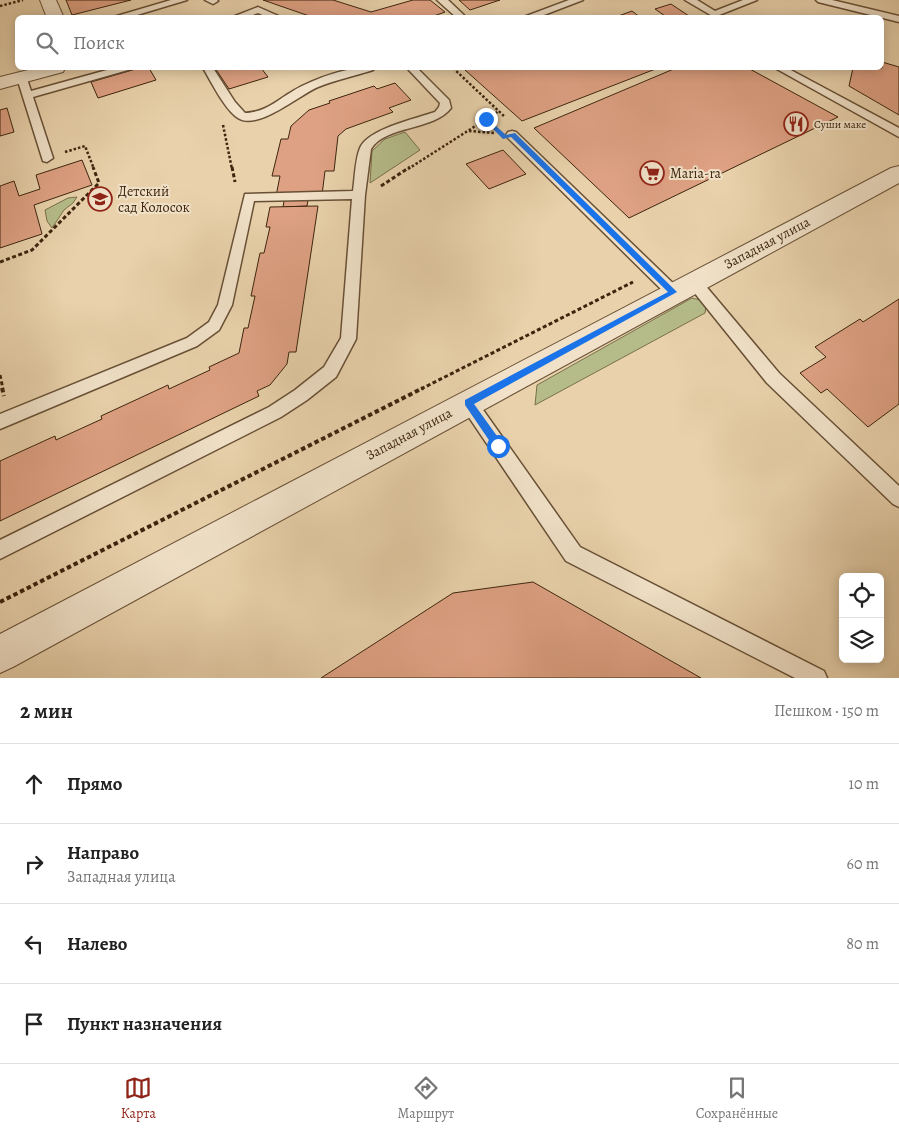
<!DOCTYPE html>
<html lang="ru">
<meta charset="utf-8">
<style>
:root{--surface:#fff;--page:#f6f6f6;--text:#222;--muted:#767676;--line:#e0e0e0;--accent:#8f2418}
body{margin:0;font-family:Alegreya,serif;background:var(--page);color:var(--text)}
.controls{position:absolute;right:15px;bottom:15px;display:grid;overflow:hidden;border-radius:8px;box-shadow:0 2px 12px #0003}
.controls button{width:45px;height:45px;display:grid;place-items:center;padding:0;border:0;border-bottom:1px solid var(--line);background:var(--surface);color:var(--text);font:25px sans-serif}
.stop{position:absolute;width:15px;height:15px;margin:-11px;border:4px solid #1a73e8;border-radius:50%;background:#fff}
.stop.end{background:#1a73e8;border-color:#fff;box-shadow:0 1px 5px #0008}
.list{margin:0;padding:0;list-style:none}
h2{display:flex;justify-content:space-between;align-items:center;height:65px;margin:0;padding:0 20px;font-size:21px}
h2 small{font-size:16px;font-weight:400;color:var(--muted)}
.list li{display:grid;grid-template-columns:32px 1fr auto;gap:15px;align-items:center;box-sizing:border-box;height:80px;padding:0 20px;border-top:1px solid var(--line)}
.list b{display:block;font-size:19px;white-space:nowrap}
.list p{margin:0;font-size:16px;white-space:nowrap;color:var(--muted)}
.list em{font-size:16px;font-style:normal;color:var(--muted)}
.icon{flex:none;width:28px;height:28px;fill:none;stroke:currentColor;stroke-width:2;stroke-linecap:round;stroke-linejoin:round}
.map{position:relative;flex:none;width:899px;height:678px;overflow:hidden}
.search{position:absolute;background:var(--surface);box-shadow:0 2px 12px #0003;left:15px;right:15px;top:15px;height:55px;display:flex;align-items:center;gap:12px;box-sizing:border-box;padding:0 18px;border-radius:8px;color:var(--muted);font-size:19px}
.sheet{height:385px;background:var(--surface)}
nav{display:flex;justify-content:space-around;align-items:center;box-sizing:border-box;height:70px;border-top:1px solid var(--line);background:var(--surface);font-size:14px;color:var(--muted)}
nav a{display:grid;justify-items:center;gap:2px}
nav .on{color:var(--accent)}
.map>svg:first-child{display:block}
.green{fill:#b5bc89;stroke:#79704c}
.building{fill:#dea183;stroke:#3d250e}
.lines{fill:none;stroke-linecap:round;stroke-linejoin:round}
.service-casing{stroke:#685035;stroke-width:3}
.minor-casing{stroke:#685035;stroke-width:2}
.tertiary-casing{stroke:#685035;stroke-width:2}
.path-far2{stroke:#3d250e;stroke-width:2.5;stroke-dasharray:2.5 2;stroke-linecap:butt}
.path-far1{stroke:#3d250e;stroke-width:3;stroke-dasharray:4 2.5;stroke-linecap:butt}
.path{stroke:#3d250e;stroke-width:4;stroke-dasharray:4.5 3;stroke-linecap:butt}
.service{fill:#f0e1c8;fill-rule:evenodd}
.minor{fill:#f0e1c8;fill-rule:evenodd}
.tertiary{fill:#f0e1c8;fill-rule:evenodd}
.route{fill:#1a73e8}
.labels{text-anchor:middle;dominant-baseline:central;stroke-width:4;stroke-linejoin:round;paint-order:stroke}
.far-poi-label{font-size:11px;fill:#3d250e;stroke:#f0e1c8;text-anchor:start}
.poi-label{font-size:14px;fill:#3d250e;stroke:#f0e1c8;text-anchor:start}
.street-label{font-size:14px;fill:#3d250e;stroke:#f0e1c8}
</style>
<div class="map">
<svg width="899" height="678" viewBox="0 0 899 678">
<rect width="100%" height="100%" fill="#e8d1ab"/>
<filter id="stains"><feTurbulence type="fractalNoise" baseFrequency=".004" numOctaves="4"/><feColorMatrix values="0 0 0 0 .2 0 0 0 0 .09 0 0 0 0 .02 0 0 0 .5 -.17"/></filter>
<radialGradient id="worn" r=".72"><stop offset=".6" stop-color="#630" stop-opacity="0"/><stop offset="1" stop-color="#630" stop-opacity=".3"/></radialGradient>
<g class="green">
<polygon points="405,132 420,150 370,183 372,151 385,139"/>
<polygon points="77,197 73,203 64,210 52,228 47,221 45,210 68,198"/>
<polygon points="692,298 700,300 706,306 705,313 535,405 537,385"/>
</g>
<g class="building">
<polygon points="66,0 131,0 72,15"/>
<polygon points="263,0 333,0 371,12 413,0 430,0 445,12 428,18 315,18"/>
<polygon points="459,0 500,0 470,10"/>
<polygon points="671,4 692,18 668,18 655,9"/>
<polygon points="632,11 641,18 613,18"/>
<polygon points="882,62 899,67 899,115 849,86 853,68 882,68"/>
<polygon points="139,68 149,68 156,80 98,98 91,82"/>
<polygon points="215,68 261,68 268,77 229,89"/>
<polygon points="472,68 658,68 522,121 465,70"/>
<polygon points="676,68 748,68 838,117 629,218 534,128"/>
<polygon points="395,83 411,100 389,108 393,112 346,129 338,136 334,171 325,171 322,195 309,195 307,206 283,207 285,196 276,196 280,176 272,176 281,139 288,139 291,126 309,110 330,103 329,101 374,86 377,89"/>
<polygon points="7,108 14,132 0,136 0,110"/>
<polygon points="503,150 526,174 489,189 466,164"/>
<polygon points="82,160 92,185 34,205 42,234 0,248 0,186 14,181 19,196 40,189 36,175"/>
<polygon points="318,206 296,352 289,352 287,364 270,385 257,391 259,396 0,521 0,461 55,436 56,440 102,419 101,416 168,385 169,389 210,370 209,367 239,353 244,328 248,328 255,296 251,296 260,253 264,253 270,227 266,227 270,207"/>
<polygon points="899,299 899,404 868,427 827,389 821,393 800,373 826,357 815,347 860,319 863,322"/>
<polygon points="533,582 701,678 321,678 453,593"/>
</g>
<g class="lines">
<g class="service-casing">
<g id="service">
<polygon points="171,0 187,0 127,18 110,18"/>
<polygon points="205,0 217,0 218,1 213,4"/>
<polygon points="437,0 448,0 467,18 457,18"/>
<polygon points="569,0 583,0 536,18 521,18"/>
<polygon points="685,0 697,0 715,11 743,0 757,0 714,17"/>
<polygon points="816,0 832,0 899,16 899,22 818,2"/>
<polygon points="258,7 283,18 269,18 258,13 245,18 230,18"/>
<polygon points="114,68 129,68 128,70 33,97 53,158 47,162 43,161 17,78 18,76 26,76 31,91"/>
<path d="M203,68h10l22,34 10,11c21,-1 31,-12 48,-22 20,-12 59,-26 81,-23l-1,2c-19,6 -38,10 -55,17 -19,8 -60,44 -80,31 -13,-8 -27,-37 -35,-50z"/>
<path d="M407,68h10l32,32 2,8c-18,23 -65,17 -80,41l-6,46 -9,144 -20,38 -29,23 -26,17 -281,142v-19l269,-133 26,-17 29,-23 17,-29 11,-139 -98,2 -22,104 -13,25 -22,16 -197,83v-15l187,-76 22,-16 9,-17 27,-111 108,-3c2,-13 2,-31 7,-43 8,-19 55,-29 75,-36l4,-5 1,-4z"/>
<polygon points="775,68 787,68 899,128 899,137"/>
<polygon points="512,131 516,132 678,288 680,292 678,296 673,298 668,296 508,138 506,135 508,132"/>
<polygon points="694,277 699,278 779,373 899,486 899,507 893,504 767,383 689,286 687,282 689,278"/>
<polygon points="468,395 474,397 580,547 824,671 827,678 795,678 566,561 462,407 460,402 462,397"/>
</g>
</g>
<g class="minor-casing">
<g id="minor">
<polygon points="40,0 56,0 64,18 47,18"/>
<polygon points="36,68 65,68 63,72 0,89 0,77"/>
</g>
</g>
<g class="tertiary-casing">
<polygon id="tertiary" points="899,166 899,183 13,667 0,673 0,634 891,168"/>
</g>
<g class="path-far2">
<polyline points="0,6 23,0"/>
<polyline points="453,68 505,117"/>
<polyline points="486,119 495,128"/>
<polyline points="223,125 232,169"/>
<polyline points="469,131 495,133"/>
<polyline points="65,152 85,146 94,169"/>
<polyline points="408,169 499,111"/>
</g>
<g class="path-far1">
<polyline points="232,167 235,182"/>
<polyline points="381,186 410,167"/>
<polyline points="0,262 32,250 99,183 93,167"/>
<polyline points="0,375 3,389"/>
<polyline points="421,389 633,282"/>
</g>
<g class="path">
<polyline points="2,388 4,396"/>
<polyline points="0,602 423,388"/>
</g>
<use href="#service" class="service"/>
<use href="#minor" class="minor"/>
<use href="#tertiary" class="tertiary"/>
</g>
<polygon class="route" points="486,117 506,135 515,133 677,292 474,404 502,443 502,449 498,450 495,449 465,405 465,400 668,292 511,137 503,139 484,120"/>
<defs>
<g id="restaurant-ring" transform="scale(1.25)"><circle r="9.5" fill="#f0e1c8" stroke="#8f2418" stroke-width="1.5"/><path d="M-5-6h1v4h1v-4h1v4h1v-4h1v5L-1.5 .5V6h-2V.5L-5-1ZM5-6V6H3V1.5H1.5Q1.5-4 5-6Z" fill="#8f2418"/></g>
<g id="supermarket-ring" transform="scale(1.25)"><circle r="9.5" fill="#f0e1c8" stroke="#8f2418" stroke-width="1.5"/><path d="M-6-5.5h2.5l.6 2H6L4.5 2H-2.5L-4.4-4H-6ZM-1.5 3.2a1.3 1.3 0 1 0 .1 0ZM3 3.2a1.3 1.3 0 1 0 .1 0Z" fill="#8f2418"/></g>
<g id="school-ring" transform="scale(1.25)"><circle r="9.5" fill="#f0e1c8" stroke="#8f2418" stroke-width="1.5"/><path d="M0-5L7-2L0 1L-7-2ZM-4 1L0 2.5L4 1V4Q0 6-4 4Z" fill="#8f2418"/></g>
</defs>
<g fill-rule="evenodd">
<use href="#restaurant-ring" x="796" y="124"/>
<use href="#supermarket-ring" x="652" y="173"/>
<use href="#school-ring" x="100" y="199"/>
</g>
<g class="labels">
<g class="far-poi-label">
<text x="814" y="124">Суши маке</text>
</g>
<g class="poi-label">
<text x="670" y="173">Maria-ra</text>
<text x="118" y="191">Детский<tspan x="118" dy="16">сад Колосок</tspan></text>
</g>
<g class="street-label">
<text transform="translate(767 243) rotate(-28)">Западная улица</text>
<text transform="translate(409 434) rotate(-28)">Западная улица</text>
</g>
</g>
<rect width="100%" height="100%" filter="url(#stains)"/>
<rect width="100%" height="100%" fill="url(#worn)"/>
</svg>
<div class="controls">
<button><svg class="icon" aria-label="locate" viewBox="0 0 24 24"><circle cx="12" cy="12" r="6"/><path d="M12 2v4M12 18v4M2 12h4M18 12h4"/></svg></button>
<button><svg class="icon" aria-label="layers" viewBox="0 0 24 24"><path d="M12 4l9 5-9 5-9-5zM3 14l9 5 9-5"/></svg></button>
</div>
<div class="stop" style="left:498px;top:446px"></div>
<div class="stop end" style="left:486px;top:119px"></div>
<div class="search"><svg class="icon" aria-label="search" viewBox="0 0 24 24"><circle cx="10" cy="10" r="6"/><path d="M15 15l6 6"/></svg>Поиск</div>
</div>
<section class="sheet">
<h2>2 мин<small>Пешком · 150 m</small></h2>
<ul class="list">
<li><svg class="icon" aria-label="ahead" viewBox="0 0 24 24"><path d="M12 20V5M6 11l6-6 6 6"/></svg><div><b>Прямо</b></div><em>10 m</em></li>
<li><svg class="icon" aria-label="right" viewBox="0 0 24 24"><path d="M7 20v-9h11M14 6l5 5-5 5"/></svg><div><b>Направо</b><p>Западная улица</p></div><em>60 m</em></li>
<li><svg class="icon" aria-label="left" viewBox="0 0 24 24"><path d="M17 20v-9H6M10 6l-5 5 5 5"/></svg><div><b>Налево</b></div><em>80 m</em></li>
<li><svg class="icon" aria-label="arrive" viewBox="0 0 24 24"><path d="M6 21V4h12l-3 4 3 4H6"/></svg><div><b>Пункт назначения</b></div></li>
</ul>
</section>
<nav>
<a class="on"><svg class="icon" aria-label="map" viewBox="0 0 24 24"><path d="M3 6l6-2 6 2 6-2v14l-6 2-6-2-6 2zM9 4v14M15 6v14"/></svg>Карта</a>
<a><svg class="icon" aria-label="directions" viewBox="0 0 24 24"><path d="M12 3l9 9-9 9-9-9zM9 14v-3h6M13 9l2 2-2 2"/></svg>Маршрут</a>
<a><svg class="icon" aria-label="saved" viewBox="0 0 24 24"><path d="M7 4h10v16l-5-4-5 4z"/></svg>Сохранённые</a>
</nav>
